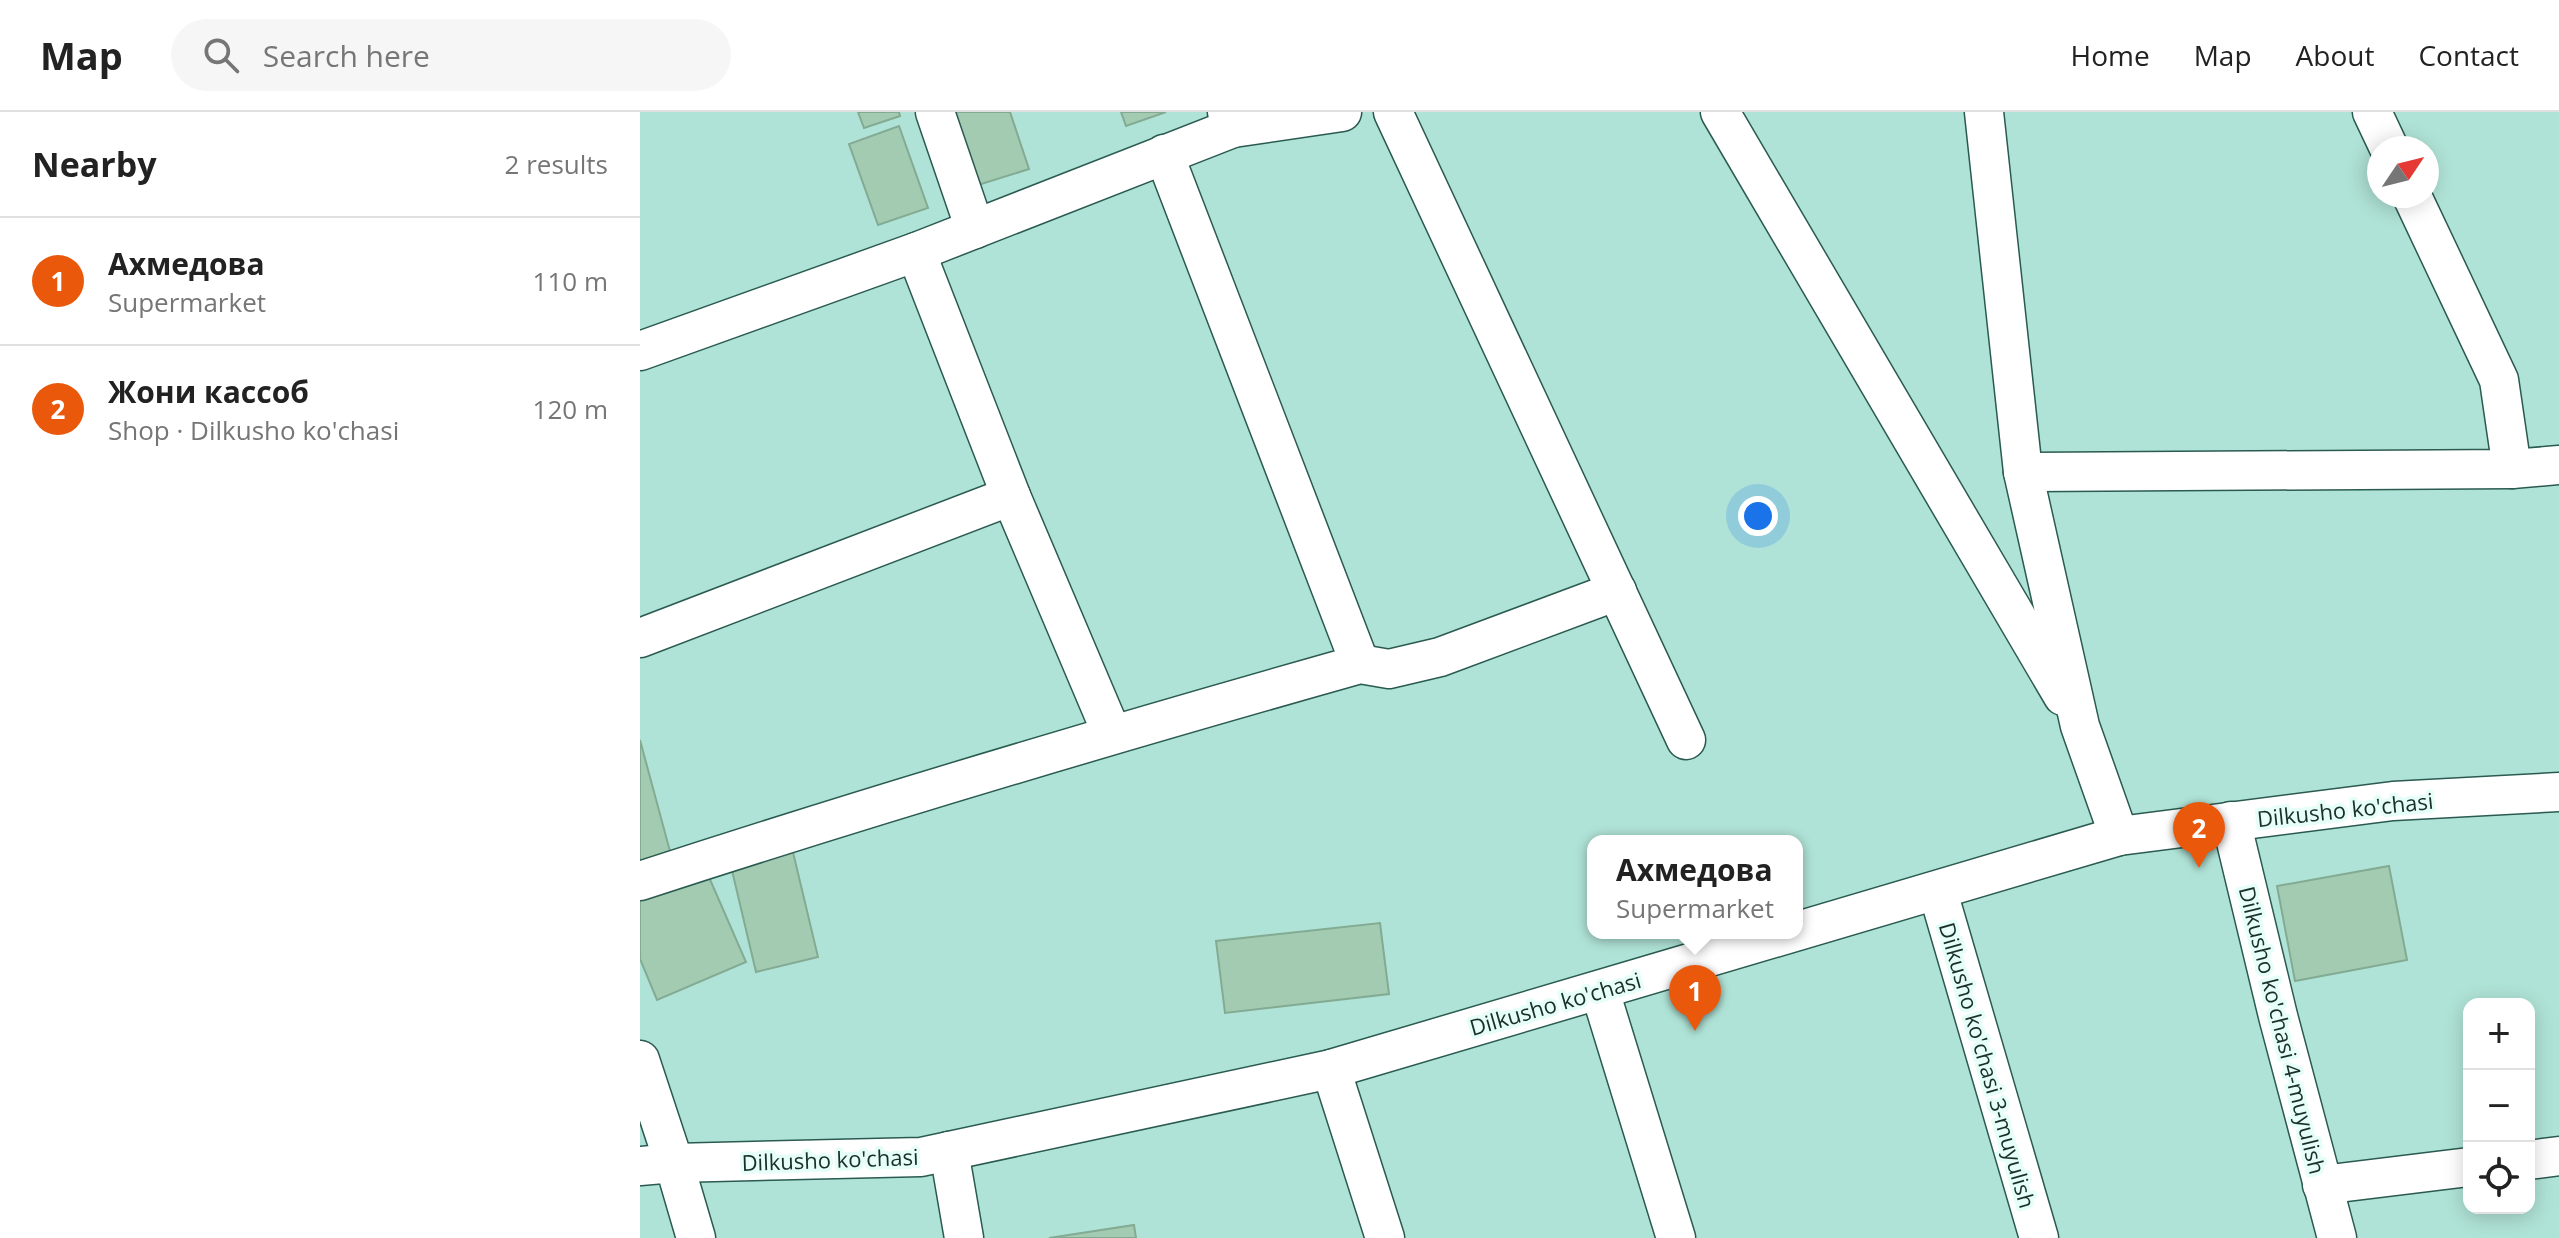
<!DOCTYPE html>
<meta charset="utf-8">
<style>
:root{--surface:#fff;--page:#f6f6f6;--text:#222;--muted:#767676;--line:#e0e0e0;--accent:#ea580c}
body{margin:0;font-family:"Open Sans",sans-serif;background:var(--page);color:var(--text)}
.controls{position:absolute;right:24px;bottom:24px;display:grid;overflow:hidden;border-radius:16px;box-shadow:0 4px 20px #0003}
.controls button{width:72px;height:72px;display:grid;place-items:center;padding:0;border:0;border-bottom:2px solid var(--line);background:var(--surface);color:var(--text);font:40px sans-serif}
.compass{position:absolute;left:1727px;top:24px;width:72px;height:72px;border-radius:50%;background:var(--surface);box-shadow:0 4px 20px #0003;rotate:55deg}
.you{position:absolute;left:1118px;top:404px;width:28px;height:28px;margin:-20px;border:6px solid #fff;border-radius:50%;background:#1a73e8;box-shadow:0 0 0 12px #1a73e833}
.badge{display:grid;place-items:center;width:52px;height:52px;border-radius:50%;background:var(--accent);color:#fff;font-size:26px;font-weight:700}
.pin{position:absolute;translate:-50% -66px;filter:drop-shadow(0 2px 4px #0008)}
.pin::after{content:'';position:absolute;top:42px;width:28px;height:24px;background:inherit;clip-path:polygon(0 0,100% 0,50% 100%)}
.popup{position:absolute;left:947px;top:723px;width:216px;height:104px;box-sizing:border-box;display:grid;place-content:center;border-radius:16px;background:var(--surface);filter:drop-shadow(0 2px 6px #0005);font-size:26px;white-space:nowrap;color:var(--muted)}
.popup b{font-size:30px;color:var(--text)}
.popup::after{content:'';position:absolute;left:50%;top:100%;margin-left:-16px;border:16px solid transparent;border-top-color:var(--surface)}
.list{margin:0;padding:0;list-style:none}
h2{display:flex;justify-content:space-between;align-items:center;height:104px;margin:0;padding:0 32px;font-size:34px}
h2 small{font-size:26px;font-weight:400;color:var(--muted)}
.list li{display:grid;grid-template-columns:52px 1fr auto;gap:24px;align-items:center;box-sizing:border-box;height:128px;padding:0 32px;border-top:2px solid var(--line)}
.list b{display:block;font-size:30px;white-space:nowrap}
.list p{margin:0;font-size:26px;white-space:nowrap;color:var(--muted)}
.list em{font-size:26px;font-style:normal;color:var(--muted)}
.icon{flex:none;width:44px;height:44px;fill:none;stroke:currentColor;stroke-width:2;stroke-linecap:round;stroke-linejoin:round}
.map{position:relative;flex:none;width:1919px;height:1126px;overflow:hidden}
header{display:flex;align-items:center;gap:48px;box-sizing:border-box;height:112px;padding:0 40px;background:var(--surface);border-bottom:2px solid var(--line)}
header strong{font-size:38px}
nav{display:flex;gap:44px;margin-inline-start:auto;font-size:28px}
.search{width:560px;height:72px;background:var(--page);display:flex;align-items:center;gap:20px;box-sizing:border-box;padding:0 28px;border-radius:44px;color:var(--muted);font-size:30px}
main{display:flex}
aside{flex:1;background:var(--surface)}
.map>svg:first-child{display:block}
.building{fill:#a2cbb2;stroke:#83ab93;stroke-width:2}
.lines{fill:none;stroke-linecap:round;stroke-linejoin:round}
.minor-casing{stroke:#2a5a50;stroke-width:41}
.minor{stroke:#fff;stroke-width:38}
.labels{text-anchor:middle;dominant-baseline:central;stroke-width:7;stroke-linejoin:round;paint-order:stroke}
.street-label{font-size:22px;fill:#1a2f2a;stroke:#e5fef8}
</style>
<header>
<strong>Map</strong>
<div class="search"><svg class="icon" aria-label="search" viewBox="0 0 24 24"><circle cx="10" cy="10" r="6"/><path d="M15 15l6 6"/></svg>Search here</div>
<nav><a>Home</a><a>Map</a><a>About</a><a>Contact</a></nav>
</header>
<main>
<aside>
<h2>Nearby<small>2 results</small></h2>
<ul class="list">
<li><span class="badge">1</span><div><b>Ахмедова</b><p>Supermarket</p></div><em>110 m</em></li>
<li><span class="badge">2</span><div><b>Жони кассоб</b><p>Shop · Dilkusho ko'chasi</p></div><em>120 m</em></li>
</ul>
</aside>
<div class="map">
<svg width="1919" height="1126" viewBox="0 0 1919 1126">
<rect width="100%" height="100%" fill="#b0e3d7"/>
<g class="building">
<polygon points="218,0 259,0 260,4 224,16"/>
<polygon points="315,0 370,0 389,57 338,73"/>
<polygon points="481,0 526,0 486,14"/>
<polygon points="259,14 288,96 238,113 209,32"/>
<polygon points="0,628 31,743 0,751"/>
<polygon points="152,736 178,845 116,860 90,750"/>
<polygon points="1749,754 1767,848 1655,869 1637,774"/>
<polygon points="65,756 106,850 17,888 0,847 0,784"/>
<polygon points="740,811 749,882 585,901 576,829"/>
<polygon points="494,1113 496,1126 409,1126"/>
</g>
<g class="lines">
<g class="minor-casing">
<g id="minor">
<polyline points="295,0 335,117"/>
<polyline points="587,0 593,16 702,0"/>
<polyline points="753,0 1046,628"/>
<polyline points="1080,0 1423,584"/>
<polyline points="1344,0 1383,360 1440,614 1479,724"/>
<polyline points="1732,0 1749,36"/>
<polyline points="524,42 720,552"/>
<polyline points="1772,84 1859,268 1872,357"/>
<polyline points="276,140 371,384 472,622"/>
<polyline points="0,239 276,140 593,16"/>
<polyline points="1383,360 1872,357 1919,353"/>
<polyline points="0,526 371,384"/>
<polyline points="1591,709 1638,904 1697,1126"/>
<path d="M0,769c239,-78 479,-149 720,-217l29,5 51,-12 177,-66"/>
<polyline points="1298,780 1399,1126"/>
<polyline points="960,879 1036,1126"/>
<polyline points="0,948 34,1051 56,1126"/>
<polyline points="691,957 745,1126"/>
<polyline points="309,1039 324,1126"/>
<polyline points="1889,1048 1919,1044"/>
<polyline points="0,1054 34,1051 281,1045 691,957 1479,724 1753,689 1919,680"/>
<polyline points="1682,1073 1829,1055"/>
</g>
</g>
<use href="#minor" class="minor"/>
</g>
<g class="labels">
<g class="street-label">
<text transform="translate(1705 697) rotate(-6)">Dilkusho ko'chasi</text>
<text transform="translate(915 891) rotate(-16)">Dilkusho ko'chasi</text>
<text transform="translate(1643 918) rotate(76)">Dilkusho ko'chasi 4-muyulish</text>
<text transform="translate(1348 953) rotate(74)">Dilkusho ko'chasi 3-muyulish</text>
<text transform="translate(190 1047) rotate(-2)">Dilkusho ko'chasi</text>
</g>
</g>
</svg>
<div class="controls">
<button>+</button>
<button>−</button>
<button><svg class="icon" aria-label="locate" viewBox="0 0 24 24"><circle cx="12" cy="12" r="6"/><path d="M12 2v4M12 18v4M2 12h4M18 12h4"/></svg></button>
</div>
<svg class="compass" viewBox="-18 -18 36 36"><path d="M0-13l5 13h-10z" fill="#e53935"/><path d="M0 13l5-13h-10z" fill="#767676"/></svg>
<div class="you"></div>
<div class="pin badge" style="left:1055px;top:919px">1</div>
<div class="popup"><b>Ахмедова</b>Supermarket</div>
<div class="pin badge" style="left:1559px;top:756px">2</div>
</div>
</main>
